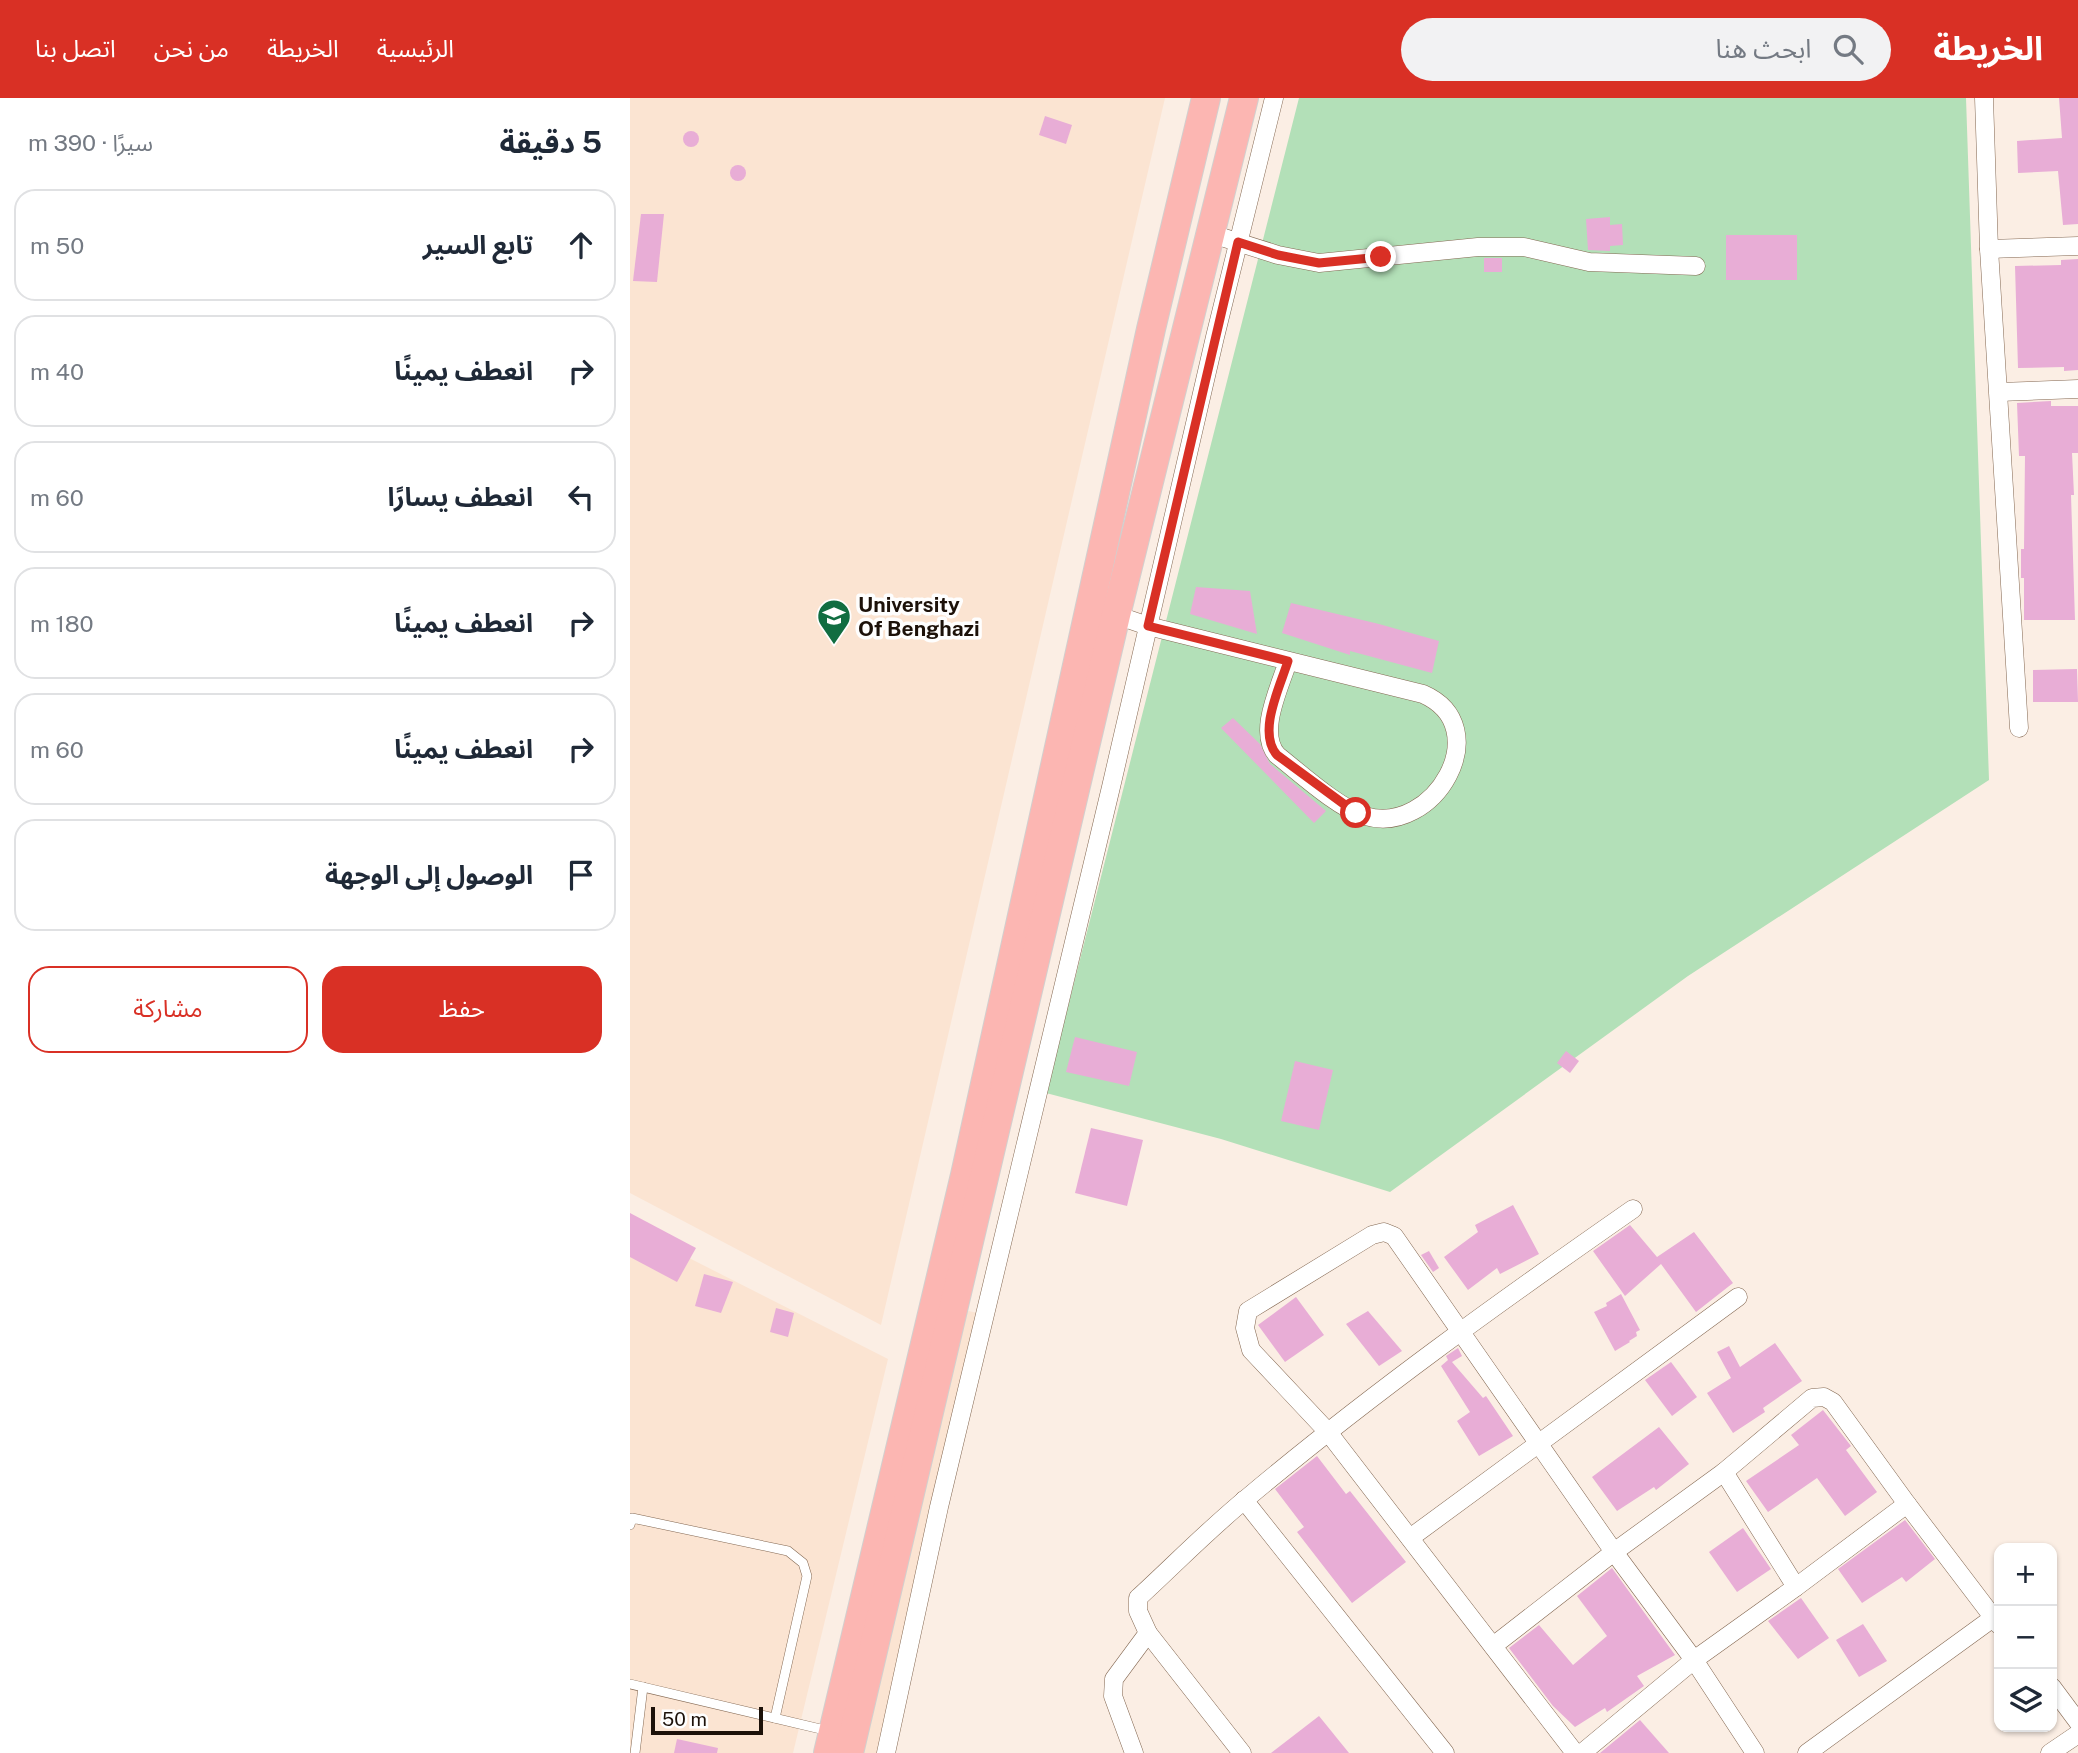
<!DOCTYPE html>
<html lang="ar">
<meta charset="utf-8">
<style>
:root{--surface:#fff;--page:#f2f2f3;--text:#1f2937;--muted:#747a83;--line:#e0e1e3;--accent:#d93025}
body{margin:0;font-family:"Public Sans","Noto Sans Arabic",sans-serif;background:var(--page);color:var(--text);direction:rtl}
.controls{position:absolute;right:21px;bottom:21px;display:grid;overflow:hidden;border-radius:14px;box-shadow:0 2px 5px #0004}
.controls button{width:63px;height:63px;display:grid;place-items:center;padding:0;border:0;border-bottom:2px solid var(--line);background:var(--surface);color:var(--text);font:35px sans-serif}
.scale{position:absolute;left:21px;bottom:18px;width:112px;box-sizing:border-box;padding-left:7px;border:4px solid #1c1109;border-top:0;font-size:19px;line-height:24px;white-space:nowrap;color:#1c1109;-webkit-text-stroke:5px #fefefe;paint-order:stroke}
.stop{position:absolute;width:21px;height:21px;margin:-16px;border:5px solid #d93025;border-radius:50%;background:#fff}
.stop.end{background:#d93025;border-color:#fff;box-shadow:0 2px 7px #0008}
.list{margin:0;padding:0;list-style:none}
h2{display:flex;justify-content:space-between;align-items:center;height:91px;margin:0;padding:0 28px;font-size:30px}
h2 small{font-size:23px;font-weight:400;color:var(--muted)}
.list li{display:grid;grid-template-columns:46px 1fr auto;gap:21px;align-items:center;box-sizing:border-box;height:112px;margin:0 14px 14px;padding:0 14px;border:2px solid var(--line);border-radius:21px}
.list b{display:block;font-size:26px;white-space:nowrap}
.list em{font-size:23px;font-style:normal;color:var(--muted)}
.actions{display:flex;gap:14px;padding:21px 28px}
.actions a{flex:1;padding:16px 0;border:2px solid var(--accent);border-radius:21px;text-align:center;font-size:24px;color:var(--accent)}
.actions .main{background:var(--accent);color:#fff}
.icon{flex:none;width:38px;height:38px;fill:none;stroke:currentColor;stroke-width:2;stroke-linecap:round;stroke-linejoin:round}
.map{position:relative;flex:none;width:1448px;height:1655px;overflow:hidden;direction:ltr}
header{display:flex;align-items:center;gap:42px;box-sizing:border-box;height:98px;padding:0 35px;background:var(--accent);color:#fff}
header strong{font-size:33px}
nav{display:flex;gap:38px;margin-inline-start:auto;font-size:24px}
.search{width:490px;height:63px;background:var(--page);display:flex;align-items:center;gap:18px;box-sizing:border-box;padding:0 24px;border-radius:38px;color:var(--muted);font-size:26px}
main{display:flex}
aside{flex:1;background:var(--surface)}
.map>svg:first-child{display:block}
.built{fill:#fbe4d2}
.green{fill:#b3e0b8}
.building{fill:#e8add6}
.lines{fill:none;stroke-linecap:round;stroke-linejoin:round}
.service-casing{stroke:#846852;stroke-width:10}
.minor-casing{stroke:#846852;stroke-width:19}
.trunk-casing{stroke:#d2cfce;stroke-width:30}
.service{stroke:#fff;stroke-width:9}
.minor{stroke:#fff;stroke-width:18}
.trunk{stroke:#fcb6b2;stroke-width:28}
.route{stroke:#d93025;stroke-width:9}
.labels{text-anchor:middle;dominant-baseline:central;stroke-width:7;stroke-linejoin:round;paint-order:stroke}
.poi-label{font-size:21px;font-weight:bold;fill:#1c1109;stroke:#fefefe;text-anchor:start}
</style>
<header>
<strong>الخريطة</strong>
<div class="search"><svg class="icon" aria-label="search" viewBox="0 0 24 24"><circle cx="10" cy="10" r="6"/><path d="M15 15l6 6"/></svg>ابحث هنا</div>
<nav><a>الرئيسية</a><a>الخريطة</a><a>من نحن</a><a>اتصل بنا</a></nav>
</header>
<main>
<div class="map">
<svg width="1448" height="1655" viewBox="0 0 1448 1655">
<rect width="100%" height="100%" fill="#fbeee4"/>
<g class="built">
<polygon points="0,0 535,0 251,1227 0,1095"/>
<polygon points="0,1130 258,1261 163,1655 0,1655"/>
<polygon points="334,1212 361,1218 263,1655 226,1655"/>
</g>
<polygon class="green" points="669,0 1336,0 1359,682 1058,878 760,1094 591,1041 416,995"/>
<g class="building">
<polygon points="1429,0 1448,0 1448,126 1433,127 1428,73 1388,75 1387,43 1432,40"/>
<polygon points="415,18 442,27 436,46 409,37"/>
<circle cx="61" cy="41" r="8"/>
<circle cx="108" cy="75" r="8"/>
<polygon points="11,116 34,116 27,184 3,183"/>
<polygon points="980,119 980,127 992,126 993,147 980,148 980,153 958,152 956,121"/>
<rect x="1096" y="137" width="71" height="45"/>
<rect x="854" y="160" width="18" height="14"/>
<polygon points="1448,161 1448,272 1434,273 1434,269 1388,270 1385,168 1431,167 1431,162"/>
<polygon points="1421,303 1421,308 1448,308 1448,355 1442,355 1444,397 1441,397 1445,522 1394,522 1394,480 1391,480 1391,451 1394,451 1395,358 1389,358 1387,305"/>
<polygon points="566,489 620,493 627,536 560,516"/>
<polygon points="661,505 749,526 809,543 802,575 720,553 720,557 652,535"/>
<polygon points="1447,571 1448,604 1403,604 1403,572"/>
<polygon points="603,620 630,646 640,666 696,713 684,725 591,630"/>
<polygon points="445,939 507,954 499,988 436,974"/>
<polygon points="936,953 949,963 940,975 927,965"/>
<polygon points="665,963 703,972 689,1032 651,1023"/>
<polygon points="461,1030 513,1042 497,1108 445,1095"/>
<polygon points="883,1107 909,1156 870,1176 867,1170 838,1192 814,1159 848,1134 845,1127"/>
<polygon points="0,1115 66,1150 47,1184 0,1159"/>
<polygon points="1000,1127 1027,1159 1064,1134 1103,1185 1066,1214 1031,1166 995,1198 963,1153"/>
<polygon points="799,1153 809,1170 803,1174 791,1157"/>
<polygon points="74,1176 103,1184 91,1215 65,1208"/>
<polygon points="991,1196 1010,1232 1006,1234 1007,1238 999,1243 1000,1244 985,1253 964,1214 977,1208 976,1205"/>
<polygon points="666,1199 694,1237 655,1264 628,1227"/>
<polygon points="146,1210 164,1215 158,1239 140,1234"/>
<polygon points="738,1213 772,1253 749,1268 716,1226"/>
<polygon points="1145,1245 1172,1283 1133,1310 1135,1314 1103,1335 1077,1295 1101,1280 1087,1254 1099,1248 1110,1269"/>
<polygon points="828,1250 832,1258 822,1264 853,1300 856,1298 883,1338 849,1358 827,1323 840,1314 811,1268 818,1262 816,1258"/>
<polygon points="1041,1264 1067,1299 1042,1318 1015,1282"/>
<polygon points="1193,1312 1221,1348 1216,1352 1247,1394 1215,1418 1187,1380 1138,1414 1116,1383 1169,1347 1161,1337"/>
<polygon points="1029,1329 1059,1366 1026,1392 1024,1389 987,1413 962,1379"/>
<polygon points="687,1358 716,1396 720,1393 776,1464 722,1505 667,1434 674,1429 645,1391"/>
<polygon points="1275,1422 1305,1461 1276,1484 1272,1479 1232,1505 1208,1471"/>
<polygon points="1113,1430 1141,1471 1107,1494 1079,1454"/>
<polygon points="982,1470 1045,1557 1007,1578 1014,1588 977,1614 975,1610 945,1629 923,1608 879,1550 909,1527 943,1567 977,1538 947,1498"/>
<polygon points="1171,1500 1199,1540 1168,1561 1138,1523"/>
<polygon points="1233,1526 1257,1563 1229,1579 1206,1542"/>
<polygon points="689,1618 719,1655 641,1655"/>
<polygon points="1010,1622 1039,1655 970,1655"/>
<polygon points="47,1641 88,1650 87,1655 44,1655"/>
</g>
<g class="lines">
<g class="service-casing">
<g id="service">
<polyline points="0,1427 2,1420 158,1453 173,1465 177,1478 145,1620"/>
<polyline points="0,1586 199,1633"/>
<polyline points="5,1655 13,1589"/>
</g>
</g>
<g class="minor-casing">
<g id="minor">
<polyline points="1354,0 1359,151 1389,630"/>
<polyline points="582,136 648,157 689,165 848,149 894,149 959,164 1066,168"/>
<polyline points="1359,151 1448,148"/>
<polyline points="1369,294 1448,291"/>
<path d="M486,517l32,11 275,68c75,33 11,143 -58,122 -27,-8 -65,-43 -88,-61 -20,-23 3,-68 11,-94"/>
<polyline points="614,1402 815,1655"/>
<polyline points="780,1440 1108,1199"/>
<polyline points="1166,1489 1277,1406"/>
<polyline points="863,1548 984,1454 1094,1374"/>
<polyline points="1422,1589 1448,1624"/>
<polyline points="256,1655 309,1409 481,689 585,239 644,0"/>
<polyline points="504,1655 483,1598 484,1581 518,1535"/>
<path d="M612,1655l-94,-120 -10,-22v-13c36,-33 71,-69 109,-100 124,-104 254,-197 386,-289"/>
<polyline points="945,1655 698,1334 621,1252 615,1230 618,1213 742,1137 754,1134 764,1138 984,1454 1064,1562 952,1655"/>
<polyline points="1125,1655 1064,1562 1166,1489 1094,1374 1182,1300 1194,1299 1203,1304 1277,1406 1369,1527"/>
<polyline points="1177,1655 1363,1520"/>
<polyline points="1420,1655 1448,1636"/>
</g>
</g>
<g class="trunk-casing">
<g id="trunk">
<polyline points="198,1655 335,1077 521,231 576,0"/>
<polyline points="219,1655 486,517 614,0"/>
</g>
</g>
<use href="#service" class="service"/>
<use href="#minor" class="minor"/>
<use href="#trunk" class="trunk"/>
</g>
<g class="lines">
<path class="route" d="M726,715l-79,-58c-20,-23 3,-68 11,-94l-140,-35 90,-384 40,13 41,8 62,-6"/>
</g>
<defs>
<g id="university-pin" transform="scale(1.75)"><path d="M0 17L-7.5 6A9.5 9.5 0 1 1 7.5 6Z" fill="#116d41" stroke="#fefefe"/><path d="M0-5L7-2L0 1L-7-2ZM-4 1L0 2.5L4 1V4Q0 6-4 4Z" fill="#fff"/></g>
</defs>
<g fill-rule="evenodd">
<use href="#university-pin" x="204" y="518"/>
</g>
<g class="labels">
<g class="poi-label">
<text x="228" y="506">University<tspan x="228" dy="24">Of Benghazi</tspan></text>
</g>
</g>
</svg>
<div class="controls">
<button>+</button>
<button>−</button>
<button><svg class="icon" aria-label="layers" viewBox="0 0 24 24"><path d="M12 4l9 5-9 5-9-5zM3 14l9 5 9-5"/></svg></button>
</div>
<div class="scale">50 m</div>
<div class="stop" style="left:726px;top:715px"></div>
<div class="stop end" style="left:751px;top:159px"></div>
</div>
<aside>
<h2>5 دقيقة<small>سيرًا · 390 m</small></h2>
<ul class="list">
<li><svg class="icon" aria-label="ahead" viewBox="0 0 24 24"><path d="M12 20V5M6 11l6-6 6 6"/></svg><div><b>تابع السير</b></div><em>50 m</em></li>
<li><svg class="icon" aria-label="right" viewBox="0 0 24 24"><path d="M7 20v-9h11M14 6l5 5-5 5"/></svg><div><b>انعطف يمينًا</b></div><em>40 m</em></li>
<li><svg class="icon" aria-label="left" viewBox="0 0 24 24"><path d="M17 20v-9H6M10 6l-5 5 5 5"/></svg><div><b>انعطف يسارًا</b></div><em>60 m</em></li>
<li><svg class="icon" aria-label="right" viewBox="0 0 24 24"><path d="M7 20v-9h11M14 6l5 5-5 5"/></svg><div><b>انعطف يمينًا</b></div><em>180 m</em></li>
<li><svg class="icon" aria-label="right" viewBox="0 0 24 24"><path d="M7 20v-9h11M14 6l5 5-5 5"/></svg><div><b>انعطف يمينًا</b></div><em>60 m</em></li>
<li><svg class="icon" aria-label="arrive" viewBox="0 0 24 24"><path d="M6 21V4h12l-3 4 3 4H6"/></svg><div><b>الوصول إلى الوجهة</b></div></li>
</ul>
<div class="actions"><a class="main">حفظ</a><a>مشاركة</a></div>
</aside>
</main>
